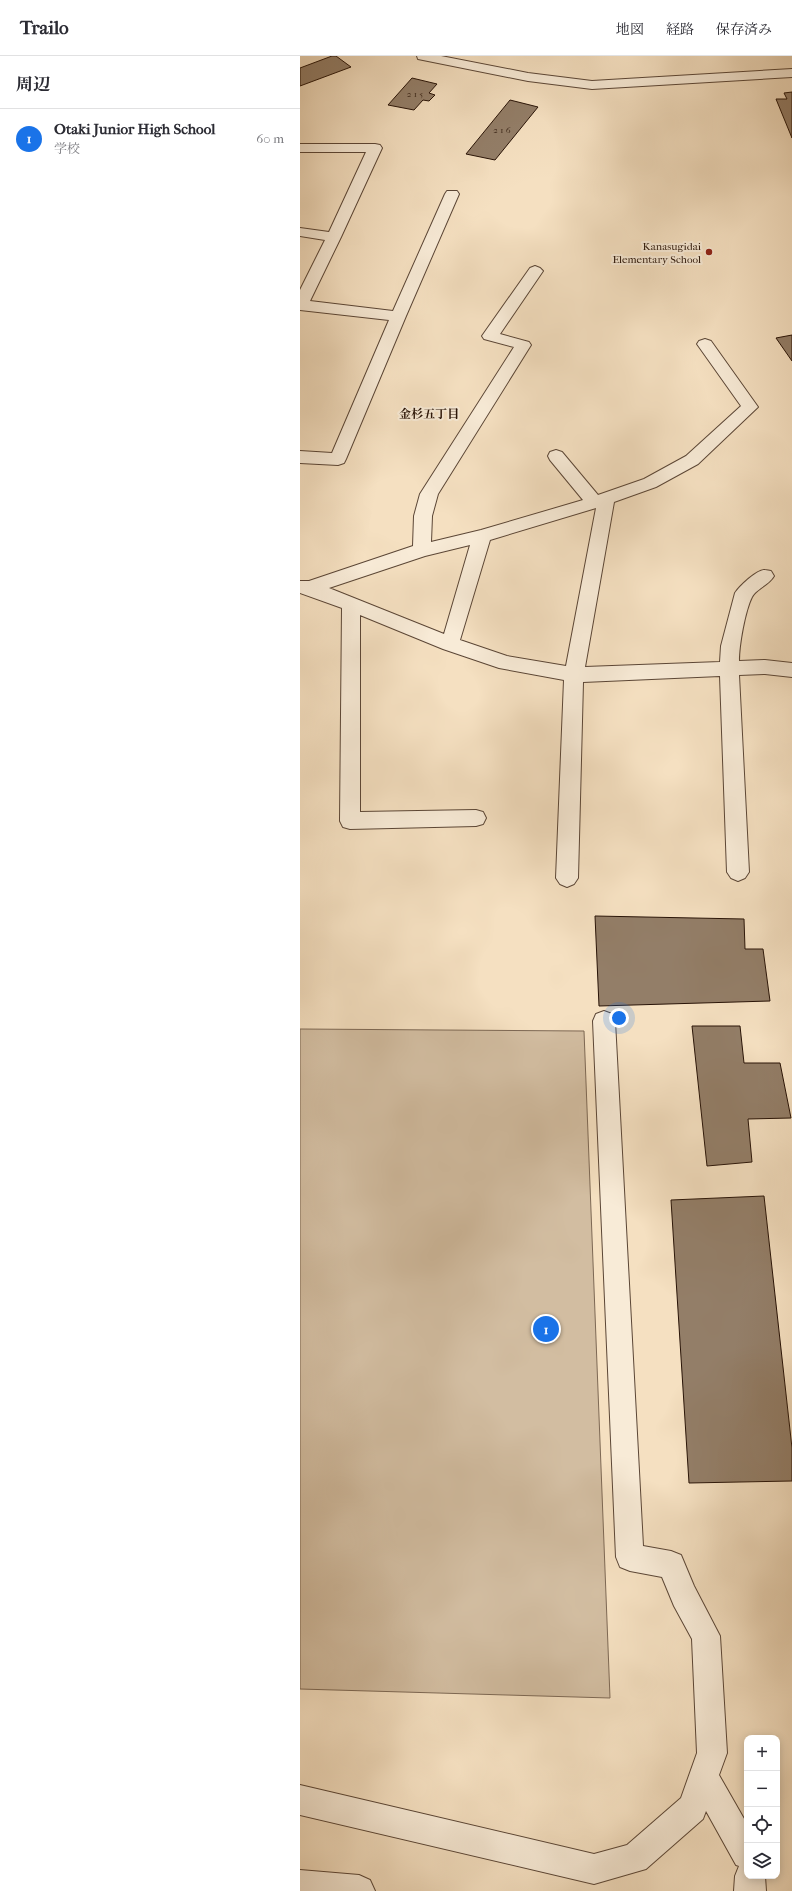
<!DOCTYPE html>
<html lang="ja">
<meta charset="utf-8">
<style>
:root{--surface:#fff;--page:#f7f7f7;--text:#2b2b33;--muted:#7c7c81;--line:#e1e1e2;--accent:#1a73e8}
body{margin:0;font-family:"IM FELL French Canon","Noto Serif JP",serif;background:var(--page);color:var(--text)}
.controls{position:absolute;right:12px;bottom:12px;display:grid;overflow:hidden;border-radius:8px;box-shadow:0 2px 10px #0003}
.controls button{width:36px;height:36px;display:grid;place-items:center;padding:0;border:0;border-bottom:1px solid var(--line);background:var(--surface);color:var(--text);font:20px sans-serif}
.you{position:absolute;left:319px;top:962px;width:14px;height:14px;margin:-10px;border:3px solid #fff;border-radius:50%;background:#1a73e8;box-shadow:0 0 0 6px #1a73e833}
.badge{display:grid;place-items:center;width:26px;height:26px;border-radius:50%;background:var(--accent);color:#fff;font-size:13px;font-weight:700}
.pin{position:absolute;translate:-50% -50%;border:2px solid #fff;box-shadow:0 1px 4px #0006}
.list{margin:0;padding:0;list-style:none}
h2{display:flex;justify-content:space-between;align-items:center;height:52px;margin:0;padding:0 16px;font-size:17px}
h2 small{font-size:13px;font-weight:400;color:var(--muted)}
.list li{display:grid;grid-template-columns:26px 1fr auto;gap:12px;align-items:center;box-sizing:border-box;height:60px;padding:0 16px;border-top:1px solid var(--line)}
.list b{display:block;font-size:15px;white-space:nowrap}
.list p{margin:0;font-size:13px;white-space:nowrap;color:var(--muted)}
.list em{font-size:13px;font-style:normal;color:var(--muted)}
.icon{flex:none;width:22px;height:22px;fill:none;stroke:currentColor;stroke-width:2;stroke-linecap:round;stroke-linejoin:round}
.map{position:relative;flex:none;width:492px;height:1835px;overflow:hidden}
header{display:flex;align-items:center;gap:24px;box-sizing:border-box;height:56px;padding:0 20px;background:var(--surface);border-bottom:1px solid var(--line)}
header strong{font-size:19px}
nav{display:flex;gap:22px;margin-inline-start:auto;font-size:14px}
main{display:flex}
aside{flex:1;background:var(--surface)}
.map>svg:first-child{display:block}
.green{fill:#d2bda1;stroke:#7d6854}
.building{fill:#937e68;stroke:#281307}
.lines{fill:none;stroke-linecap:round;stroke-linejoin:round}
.minor-casing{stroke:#5b4636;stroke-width:2}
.minor{fill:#f8ebd7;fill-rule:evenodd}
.poi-dot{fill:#8f2418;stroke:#f8ebd7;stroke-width:1.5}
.labels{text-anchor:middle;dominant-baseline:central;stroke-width:4;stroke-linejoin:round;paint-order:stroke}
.far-number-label{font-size:9px;fill:#432e1f}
.far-poi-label{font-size:11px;fill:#281307;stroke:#f8ebd7;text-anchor:end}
.far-neighbourhood-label{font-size:12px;font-weight:bold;fill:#281307;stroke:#f8ebd7}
</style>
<header>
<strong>Trailo</strong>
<nav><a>地図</a><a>経路</a><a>保存済み</a></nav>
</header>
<main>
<aside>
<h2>周辺<small></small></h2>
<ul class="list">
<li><span class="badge">1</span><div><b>Otaki Junior High School</b><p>学校</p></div><em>60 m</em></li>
</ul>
</aside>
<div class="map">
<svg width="492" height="1835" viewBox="0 0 492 1835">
<rect width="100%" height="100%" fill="#f5e0c1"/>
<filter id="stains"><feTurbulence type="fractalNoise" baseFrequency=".005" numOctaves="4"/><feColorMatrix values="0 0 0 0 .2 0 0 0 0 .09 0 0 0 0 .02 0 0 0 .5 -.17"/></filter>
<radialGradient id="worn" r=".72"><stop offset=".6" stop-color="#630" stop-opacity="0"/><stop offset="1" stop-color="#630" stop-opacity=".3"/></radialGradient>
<polygon class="green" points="0,973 284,975 310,1642 0,1633"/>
<g class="building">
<polygon points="32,0 36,0 51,11 0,30 0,12"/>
<polygon points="112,22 137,28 129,37 135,39 129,45 123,44 114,54 88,49"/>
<polygon points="492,36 492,82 476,43 487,43 484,37"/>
<polygon points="210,44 238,51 195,104 166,98"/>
<polygon points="492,279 492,305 476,282"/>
<polygon points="295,860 444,863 445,893 463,893 470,945 299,950"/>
<polygon points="392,970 440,970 444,1007 480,1007 491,1062 448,1063 452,1106 407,1110"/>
<polygon points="464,1140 492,1392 492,1425 389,1427 371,1144"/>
</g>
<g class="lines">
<g class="minor-casing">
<g id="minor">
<polygon points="117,0 141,0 228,17 292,25 492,13 492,21 292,33 228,25 118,3"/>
<polygon points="0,88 75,88 80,89 82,92 41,181 10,245 93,255 145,138 147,135 157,135 159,138 106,260 46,403 44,407 38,409 0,407 0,395 32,397 89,264 0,254 0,234 25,184 0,180 0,172 29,176 66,96 0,96"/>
<path d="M235,210l5,2 3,3 -43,63 29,8 2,3 -93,149 -6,22 -1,26 50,-12 102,-30 -33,-40 -2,-4 2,-4 6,-2 6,2 36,43 46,-16 42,-23 55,-50 -44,-62 2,-3 6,-2 6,2 47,66 -60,57 -42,23 -42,15 -29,165 135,-5 1,-16 14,-53c4,-6 22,-24 30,-23 2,0 4,1 6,1l3,5c-5,9 -18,13 -22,21 -7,14 -13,48 -13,64l26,-1 27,3v14l-27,-3 -26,1 10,197 -4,6 -7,3 -7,-3 -4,-6 -7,-196 -137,6 -5,196 -4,6 -7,3 -7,-3 -4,-6 8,-198 -65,-12 -56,-19 -83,-34v197l116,-2 7,2 3,6 -3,6 -7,2 -126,3 -7,-2 -3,-6 2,-213 -42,-15v-12h9l104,-35 1,-30 6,-22 94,-147 -30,-8 -2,-3 48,-68zM296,452l-30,158 -59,-10 -47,-16 30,-100zM170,489l-26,89 -115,-46 96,-32z"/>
<polygon points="304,955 312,958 315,965 343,1490 371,1495 381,1499 394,1530 420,1580 427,1697 419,1719 447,1768 447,1820 465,1820 466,1835 434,1835 435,1820 439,1810 436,1809 406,1755 403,1763 346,1813 294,1828 0,1759 0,1729 294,1798 327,1789 381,1742 397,1697 392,1583 374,1550 362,1521 330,1515 320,1511 316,1501 293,965 296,958"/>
<polygon points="0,1814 59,1819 70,1824 75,1835 0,1835"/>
</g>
</g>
<use href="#minor" class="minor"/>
</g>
<circle class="poi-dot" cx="409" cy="196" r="4"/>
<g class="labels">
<g class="far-number-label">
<text x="115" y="38">2-1-5</text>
<text x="202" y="74">2-1-6</text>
</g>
<g class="far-poi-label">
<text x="401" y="190">Kanasugidai<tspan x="401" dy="13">Elementary School</tspan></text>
</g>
<g class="far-neighbourhood-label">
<text x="129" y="358">金杉五丁目</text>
</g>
</g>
<rect width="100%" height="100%" filter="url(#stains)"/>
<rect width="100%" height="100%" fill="url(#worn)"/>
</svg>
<div class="controls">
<button>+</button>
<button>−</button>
<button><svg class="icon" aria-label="locate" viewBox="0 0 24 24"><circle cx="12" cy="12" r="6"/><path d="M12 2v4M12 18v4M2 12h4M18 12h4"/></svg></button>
<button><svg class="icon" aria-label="layers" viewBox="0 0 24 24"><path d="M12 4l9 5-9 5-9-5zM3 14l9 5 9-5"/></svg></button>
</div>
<div class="you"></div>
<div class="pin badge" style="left:246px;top:1273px">1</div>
</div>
</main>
